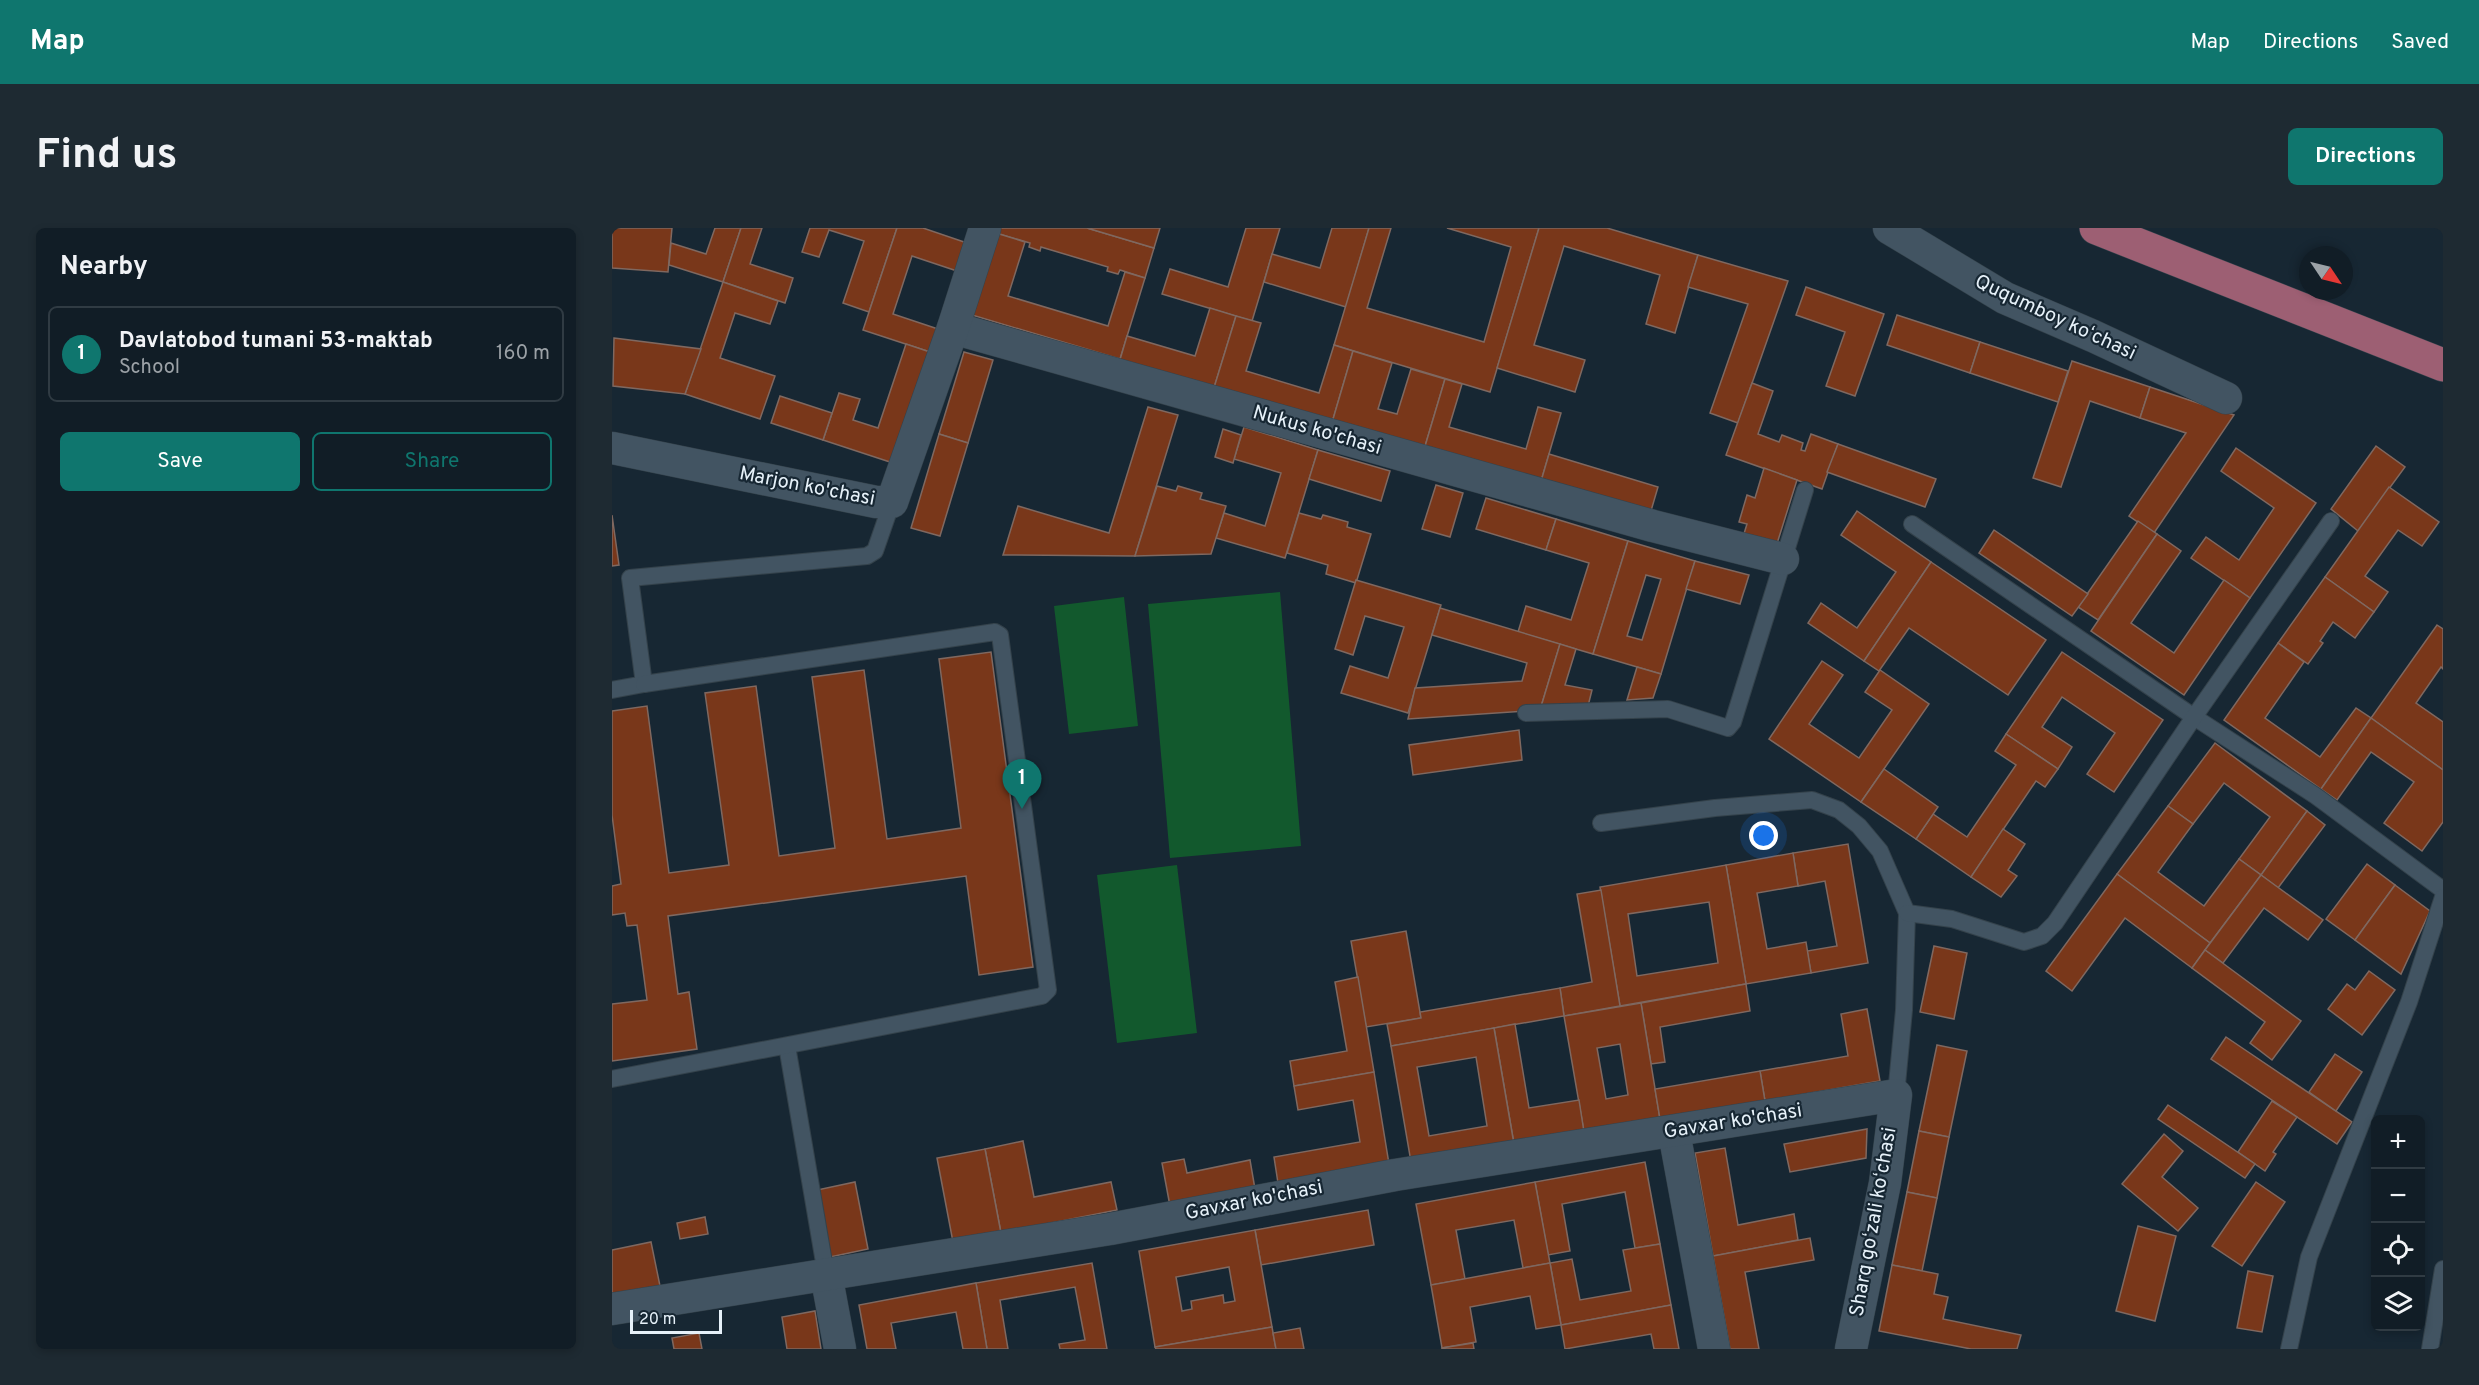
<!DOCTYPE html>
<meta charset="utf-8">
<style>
:root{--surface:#111d26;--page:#1e2a32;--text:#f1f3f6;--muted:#9ca2a7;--line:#303b43;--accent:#0f766e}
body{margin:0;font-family:Overpass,sans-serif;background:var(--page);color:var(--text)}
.controls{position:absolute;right:18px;bottom:18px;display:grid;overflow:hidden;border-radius:9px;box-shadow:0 3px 9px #0003}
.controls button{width:54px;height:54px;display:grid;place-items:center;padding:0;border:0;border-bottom:2px solid var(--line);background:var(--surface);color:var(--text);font:30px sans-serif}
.compass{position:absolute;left:1687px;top:18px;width:54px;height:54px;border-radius:50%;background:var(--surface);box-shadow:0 3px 9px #0003;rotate:125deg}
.scale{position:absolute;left:18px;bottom:15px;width:92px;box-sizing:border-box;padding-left:6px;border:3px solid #e6f1f9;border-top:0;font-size:16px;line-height:21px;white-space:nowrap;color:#e6f1f9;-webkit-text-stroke:4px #172733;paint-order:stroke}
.you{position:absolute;left:1152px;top:608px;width:21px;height:21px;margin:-15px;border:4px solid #fff;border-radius:50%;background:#1a73e8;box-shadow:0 0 0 9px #1a73e833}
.badge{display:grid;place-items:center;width:39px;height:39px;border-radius:50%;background:var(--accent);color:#fff;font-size:20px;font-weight:700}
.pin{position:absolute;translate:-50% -50px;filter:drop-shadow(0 2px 3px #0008)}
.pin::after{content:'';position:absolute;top:32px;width:21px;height:18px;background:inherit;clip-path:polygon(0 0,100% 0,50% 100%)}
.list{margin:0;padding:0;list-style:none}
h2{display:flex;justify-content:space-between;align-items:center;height:78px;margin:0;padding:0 24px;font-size:26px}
h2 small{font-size:20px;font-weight:400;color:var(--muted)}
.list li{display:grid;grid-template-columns:39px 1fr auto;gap:18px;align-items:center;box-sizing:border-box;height:96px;margin:0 12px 12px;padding:0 12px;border:2px solid var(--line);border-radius:9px}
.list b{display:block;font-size:22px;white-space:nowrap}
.list p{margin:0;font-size:20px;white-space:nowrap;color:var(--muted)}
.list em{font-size:20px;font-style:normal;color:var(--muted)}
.actions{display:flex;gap:12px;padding:18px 24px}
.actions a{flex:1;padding:14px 0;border:2px solid var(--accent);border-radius:9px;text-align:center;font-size:21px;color:var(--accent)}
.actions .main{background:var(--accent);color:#fff}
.icon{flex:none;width:33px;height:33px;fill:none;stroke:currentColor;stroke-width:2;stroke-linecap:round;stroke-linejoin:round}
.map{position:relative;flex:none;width:1831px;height:1121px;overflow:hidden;border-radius:9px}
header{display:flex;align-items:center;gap:36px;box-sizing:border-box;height:84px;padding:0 30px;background:var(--accent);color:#fff}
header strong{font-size:28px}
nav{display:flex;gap:33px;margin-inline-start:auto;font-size:21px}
.intro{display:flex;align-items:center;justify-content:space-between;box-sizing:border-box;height:144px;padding:0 36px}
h1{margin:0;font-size:42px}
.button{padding:15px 27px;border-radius:9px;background:var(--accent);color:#fff;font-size:21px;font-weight:700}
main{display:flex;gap:36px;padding:0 36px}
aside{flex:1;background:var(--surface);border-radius:9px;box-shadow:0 3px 9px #0003}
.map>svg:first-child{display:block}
.green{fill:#12592d}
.building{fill:#79371a;stroke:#7f6860;stroke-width:1.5;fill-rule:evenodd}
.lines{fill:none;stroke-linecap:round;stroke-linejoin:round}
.lane-casing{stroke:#34424b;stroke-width:18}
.street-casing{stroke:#34424b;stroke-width:33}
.primary-casing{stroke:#34424b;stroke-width:34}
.lane{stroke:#425462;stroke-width:16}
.street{stroke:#425462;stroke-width:32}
.primary{stroke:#9d5f73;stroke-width:33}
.labels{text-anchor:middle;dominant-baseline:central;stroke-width:4.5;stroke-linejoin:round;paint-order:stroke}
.street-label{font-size:20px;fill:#e6f1f9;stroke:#172733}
</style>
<header>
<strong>Map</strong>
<nav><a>Map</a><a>Directions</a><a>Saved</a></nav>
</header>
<div class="intro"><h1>Find us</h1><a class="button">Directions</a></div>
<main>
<aside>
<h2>Nearby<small></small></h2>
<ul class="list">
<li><span class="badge">1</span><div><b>Davlatobod tumani 53-maktab</b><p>School</p></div><em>160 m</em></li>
</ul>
<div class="actions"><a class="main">Save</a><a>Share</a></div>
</aside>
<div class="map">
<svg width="1831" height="1121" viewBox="0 0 1831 1121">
<rect width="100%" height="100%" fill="#172733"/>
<g class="green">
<polygon points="668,364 689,618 558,630 536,376"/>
<polygon points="512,369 526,498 457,506 442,378"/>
<polygon points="565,637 585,805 505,815 485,647"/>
</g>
<g class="building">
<polygon points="0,0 60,0 56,44 0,40"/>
<polygon points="103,0 129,0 111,54 57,37 59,15 94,26"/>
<polygon points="129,0 150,0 138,36 181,50 173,75 111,54"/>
<polygon points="198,0 285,0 257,84 231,75 252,13 217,2 207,29 190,24"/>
<polygon points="285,0 311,0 358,16 348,44 300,28 281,86 329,102 321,125 251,102"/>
<polygon points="386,0 475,0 542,20 533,50 508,42 506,46 495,43 496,39 429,19 428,23 417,19 418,15 384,5"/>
<polygon points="475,0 548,0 542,20"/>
<polygon points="634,0 668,0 640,93 550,66 558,41 616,59"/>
<polygon points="720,0 757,0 734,79 652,54 660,26 708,40"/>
<polygon points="757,0 779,0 755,80 872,114 899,19 835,0 927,0 878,164 722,117"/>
<polygon points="927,0 995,0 1086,27 1063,105 1034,96 1048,47 952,18 922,117 973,132 963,164 885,140"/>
<polygon points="384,5 413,14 396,68 496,98 513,44 533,50 508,131 360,87"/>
<polygon points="1086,27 1176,53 1126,195 1098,185 1136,76 1076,59"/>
<polygon points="111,54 166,73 158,96 123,85 108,130 163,148 148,191 73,166"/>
<polygon points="1194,59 1272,86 1243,168 1214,158 1233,104 1184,87"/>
<polygon points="598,80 624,88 601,163 507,135 515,108 583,128"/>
<polygon points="1285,87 1368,114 1358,145 1275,117"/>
<polygon points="624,88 649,95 634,143 707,165 722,117 741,123 719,198 601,163"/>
<polygon points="2,110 89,121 73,166 1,158"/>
<polygon points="1368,114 1456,143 1446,174 1358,145"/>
<polygon points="294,116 321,125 284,236 211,212 227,165 248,171 241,192 266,200"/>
<polygon points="741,123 780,135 766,181 785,186 799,141 833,151 811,225 719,198"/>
<polygon points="352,124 381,132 356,215 327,206"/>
<polygon points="1460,133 1538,159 1528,190 1478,173 1449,259 1421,250"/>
<polygon points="833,151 850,156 837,199 914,221 926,179 949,185 927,260 811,225"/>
<polygon points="1140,155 1161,163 1146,206 1167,214 1170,207 1191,215 1189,222 1193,223 1199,206 1226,216 1210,261 1114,227"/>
<polygon points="1538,159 1622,187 1542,305 1517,288 1574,205 1528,190"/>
<polygon points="168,168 220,185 211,212 159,195"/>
<polygon points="536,179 566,187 523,328 391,327 406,278 497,305"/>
<polygon points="632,199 706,222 673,330 604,310 612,285 653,298 669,245 622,231"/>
<polygon points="611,201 629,207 621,235 603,229"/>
<polygon points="327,206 356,215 328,308 299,300"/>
<polygon points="1226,216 1324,251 1313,279 1215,244"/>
<polygon points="1764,218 1793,239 1746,303 1719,281"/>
<polygon points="1624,220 1704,275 1638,370 1579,330 1594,309 1627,332 1662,280 1609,243"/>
<polygon points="706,222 778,243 769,273 697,251"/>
<polygon points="937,226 1046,259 1036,293 927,260"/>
<polygon points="1152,240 1185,252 1163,322 1130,312 1135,296 1127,294 1135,267 1143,270"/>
<polygon points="824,257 851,265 838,309 810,301"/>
<polygon points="545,258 564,263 566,258 590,265 588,271 614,278 599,326 523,328"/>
<polygon points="1777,259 1827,294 1810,318 1786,302 1753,348 1776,364 1762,384 1713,349"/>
<polygon points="874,270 944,291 934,322 864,301"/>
<polygon points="1245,283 1319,334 1252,433 1196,395 1209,375 1245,400 1284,344 1229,307"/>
<polygon points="687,285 709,291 711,287 736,294 735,299 759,306 744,355 714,346 716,337 675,325"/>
<polygon points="0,287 7,337 0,338"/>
<polygon points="944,291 1016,313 981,426 906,404 914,378 959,392 977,335 934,322"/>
<polygon points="1526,293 1545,306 1486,392 1466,379"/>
<polygon points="1382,302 1476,366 1460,388 1367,325"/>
<polygon points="1545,306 1569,323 1519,395 1562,425 1612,352 1638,370 1572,467 1479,403"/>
<path d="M1016,313l67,20 -34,113 -68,-20zM1034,347l15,4 -19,61 -15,-4z"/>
<polygon points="1083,333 1137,347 1128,376 1074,361"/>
<polygon points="1319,334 1434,412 1396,467 1297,400 1267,443 1252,433"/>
<polygon points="1713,349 1762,384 1743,410 1721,394 1708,413 1711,415 1696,436 1666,415"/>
<polygon points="744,352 829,377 796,485 729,465 738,438 776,450 792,399 753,388 741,427 723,421"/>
<polygon points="828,380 948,416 928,482 796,491 803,460 910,453 915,435 820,407"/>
<polygon points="1825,397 1831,401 1831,441 1829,439 1804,475 1831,494 1831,542 1759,490"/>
<polygon points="1666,415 1692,434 1653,490 1708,529 1744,480 1759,490 1709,561 1612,492"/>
<polygon points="948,416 964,421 953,457 980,462 976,478 928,482"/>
<polygon points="379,424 421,739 367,747 354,648 56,688 66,766 77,764 85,821 0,833 0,776 35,772 25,697 15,698 13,685 0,687 0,658 9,656 0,587 0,483 35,478 57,645 117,637 93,465 144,458 167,628 223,620 200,449 252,442 275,611 349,600 327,431"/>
<polygon points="1450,424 1551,492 1502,564 1475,546 1503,505 1450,469 1430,499 1460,519 1446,541 1394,506"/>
<polygon points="1210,433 1231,447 1197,496 1247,530 1280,482 1253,464 1268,442 1317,476 1249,574 1157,511"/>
<polygon points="1025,439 1049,446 1041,470 1015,472"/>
<polygon points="1759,490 1831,542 1831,594 1810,623 1772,595 1802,554 1759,524 1725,572 1709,561"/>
<polygon points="907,502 910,532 801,547 797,517"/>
<polygon points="1394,506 1446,541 1433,559 1424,553 1359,649 1304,611 1321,586 1355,609 1404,537 1383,523"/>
<polygon points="1603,515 1695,583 1649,647 1627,631 1658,589 1612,555 1581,596 1556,578"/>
<polygon points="1272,541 1326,579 1304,611 1249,574"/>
<polygon points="1556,578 1581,596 1546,644 1592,678 1627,631 1649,647 1598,715 1505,646"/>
<polygon points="1695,583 1713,597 1666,660 1649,647"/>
<polygon points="1391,601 1413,616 1396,642 1405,648 1389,669 1359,649"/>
<polygon points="1236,616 1256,735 1199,745 1195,723 1225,718 1213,653 1186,658 1181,625"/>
<polygon points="1181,625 1186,658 1145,665 1155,721 1194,714 1199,745 1134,756 1114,637"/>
<polygon points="1755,636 1783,657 1743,712 1714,691"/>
<path d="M1114,637l20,119 -126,22 -20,-119zM1097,674l9,61 -81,13 -9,-62z"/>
<polygon points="1505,646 1598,715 1580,740 1513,690 1460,763 1434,743"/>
<polygon points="1649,647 1711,692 1696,712 1652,680 1611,735 1593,722"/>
<polygon points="1783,657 1818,683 1789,746 1743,712"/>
<polygon points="989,662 1008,778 952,788 948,760 980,754 965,666"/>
<polygon points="794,703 809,790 754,799 739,713"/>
<polygon points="1322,718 1355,725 1342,791 1308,784"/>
<polygon points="1593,722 1689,793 1660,832 1638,815 1653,794 1580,740"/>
<polygon points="1757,743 1783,762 1750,807 1716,781 1735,756 1743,762"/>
<polygon points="746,749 762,844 682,858 678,833 735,823 723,754"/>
<polygon points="1134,756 1138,783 1048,799 1053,834 1039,836 1029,775"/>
<polygon points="948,760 952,788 779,818 775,796 809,790 808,784"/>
<path d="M1029,775l19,116 -76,13 -20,-116zM1008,816l8,51 -22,4 -9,-51z"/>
<polygon points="1255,781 1268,853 1153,873 1148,843 1236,828 1229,786"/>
<polygon points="903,796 917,880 967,872 972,904 902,916 882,800"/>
<path d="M882,800l20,116 -103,18 -20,-116zM864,829l11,69 -58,10 -12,-69z"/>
<polygon points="1614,809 1740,894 1725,916 1599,831"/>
<polygon points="1325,817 1355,823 1337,909 1307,903"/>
<polygon points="1723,826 1750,844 1724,883 1697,864"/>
<polygon points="1148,843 1153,873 1048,891 1043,861"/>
<polygon points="762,844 777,936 666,955 662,929 748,914 741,872 686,882 682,858"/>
<polygon points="1660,873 1685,889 1661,924 1664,926 1653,943 1626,924"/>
<polygon points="1556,877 1643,936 1633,950 1546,891"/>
<polygon points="1255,901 1254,930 1178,944 1172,916"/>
<polygon points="1307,903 1337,909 1325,970 1295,964"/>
<polygon points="1552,906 1571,923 1550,949 1586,980 1566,1003 1510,956"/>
<polygon points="411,913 422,969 499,954 505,982 389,1005 373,921"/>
<polygon points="1113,920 1126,997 1182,986 1186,1012 1101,1028 1083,925"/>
<polygon points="373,921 389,1005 341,1014 325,930"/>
<polygon points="572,931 575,945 638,932 643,961 558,978 550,935"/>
<polygon points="1033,934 1048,1016 1023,1020 1013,964 950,976 958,1023 936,1027 923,954"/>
<polygon points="243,954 256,1021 218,1029 205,962"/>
<polygon points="923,954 938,1035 911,1040 902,992 844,1002 853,1051 819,1057 804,976"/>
<polygon points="1644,954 1673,974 1630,1038 1600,1018"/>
<polygon points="1295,964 1325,970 1310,1043 1280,1037"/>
<polygon points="756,982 762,1017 649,1037 643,1002"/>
<polygon points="93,989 96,1006 68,1011 65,995"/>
<polygon points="1526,998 1564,1008 1543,1093 1504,1083"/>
<path d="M643,1002l17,97 -117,20 -16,-96zM617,1039l6,34 -11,2 -1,-8 -32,6 1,8 -10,2 -6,-34z"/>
<polygon points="1198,1010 1202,1032 1133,1044 1147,1121 1118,1121 1101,1028"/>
<polygon points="39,1014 48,1058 0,1067 0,1022"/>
<polygon points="1048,1016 1059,1077 949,1097 938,1035 960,1031 968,1072 1019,1063 1011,1022"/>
<polygon points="480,1035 495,1121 448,1121 447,1116 473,1112 463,1059 388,1072 396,1121 375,1121 364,1055"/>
<polygon points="938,1035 949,1097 924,1101 918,1068 858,1079 864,1114 830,1120 819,1057"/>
<polygon points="1280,1037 1326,1046 1322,1066 1336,1069 1331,1091 1409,1107 1405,1121 1359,1121 1267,1103"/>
<polygon points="1636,1043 1661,1048 1650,1104 1625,1100"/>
<polygon points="364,1055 375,1121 351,1121 344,1084 279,1095 284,1121 255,1121 247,1077"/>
<polygon points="1059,1077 1067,1121 1042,1121 1039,1106 953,1121 949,1097"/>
<polygon points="203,1083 209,1121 175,1121 170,1089"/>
<polygon points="660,1099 664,1121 544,1121 543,1119"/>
<polygon points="688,1100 692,1121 664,1121 661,1105"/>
<polygon points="87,1105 90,1121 62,1121 60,1110"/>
<polygon points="861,1115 862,1121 830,1121 830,1120"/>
</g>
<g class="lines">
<g class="lane-casing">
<g id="lane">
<polyline points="1300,296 1582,489 1704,568 1831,662"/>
<polyline points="0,462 32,456 18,350 255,328 263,323 280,274"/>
<polyline points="914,485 1056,481 1116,500 1121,494 1193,262"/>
<polyline points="989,595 1103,580 1200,572 1227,582 1247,598 1268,623 1295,685 1292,782 1284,867"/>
<polyline points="1295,685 1340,691 1412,714 1430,708 1443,695 1582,489 1719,293"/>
<polyline points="175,818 214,1046"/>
<polyline points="0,851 430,768 436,762 388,407 383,404 32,456"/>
<polyline points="1677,1121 1697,1029 1797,774 1831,669"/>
<polyline points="1818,1121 1831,1041"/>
</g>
</g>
<g class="street-casing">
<g id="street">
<polyline points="1277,0 1393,70 1481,108 1614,170"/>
<polyline points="341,100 1041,298 1171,331"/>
<polyline points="0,220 264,274 280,274 341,100 373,0"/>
<polyline points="1062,904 1102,1121"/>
<polyline points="214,1046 228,1121"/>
<polyline points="0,1081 498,1001 783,947 1284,867 1273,955 1239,1121"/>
</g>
</g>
<g class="primary-casing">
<polyline id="primary" points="1484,0 1831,137"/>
</g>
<use href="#lane" class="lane"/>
<use href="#street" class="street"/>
<use href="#primary" class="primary"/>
</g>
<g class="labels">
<g class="street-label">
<text transform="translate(1443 90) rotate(25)">Ququmboy koʻchasi</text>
<text transform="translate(705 203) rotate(16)">Nukus ko'chasi</text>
<text transform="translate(195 259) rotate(11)">Marjon ko'chasi</text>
<text transform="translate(1121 894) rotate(-9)">Gavxar ko'chasi</text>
<text transform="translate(642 973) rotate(-11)">Gavxar ko'chasi</text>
<text transform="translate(1262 994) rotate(-80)">Sharq goʻzali koʻchasi</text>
</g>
</g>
</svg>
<div class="controls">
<button>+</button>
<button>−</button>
<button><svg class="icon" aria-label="locate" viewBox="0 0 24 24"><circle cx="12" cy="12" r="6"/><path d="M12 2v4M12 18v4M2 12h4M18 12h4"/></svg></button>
<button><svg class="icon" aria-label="layers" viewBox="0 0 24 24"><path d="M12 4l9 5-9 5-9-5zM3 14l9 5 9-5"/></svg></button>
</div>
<svg class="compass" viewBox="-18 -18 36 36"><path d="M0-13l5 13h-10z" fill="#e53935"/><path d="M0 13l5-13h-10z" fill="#9ca2a7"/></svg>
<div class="scale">20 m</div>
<div class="you"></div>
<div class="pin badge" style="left:410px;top:581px">1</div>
</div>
</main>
